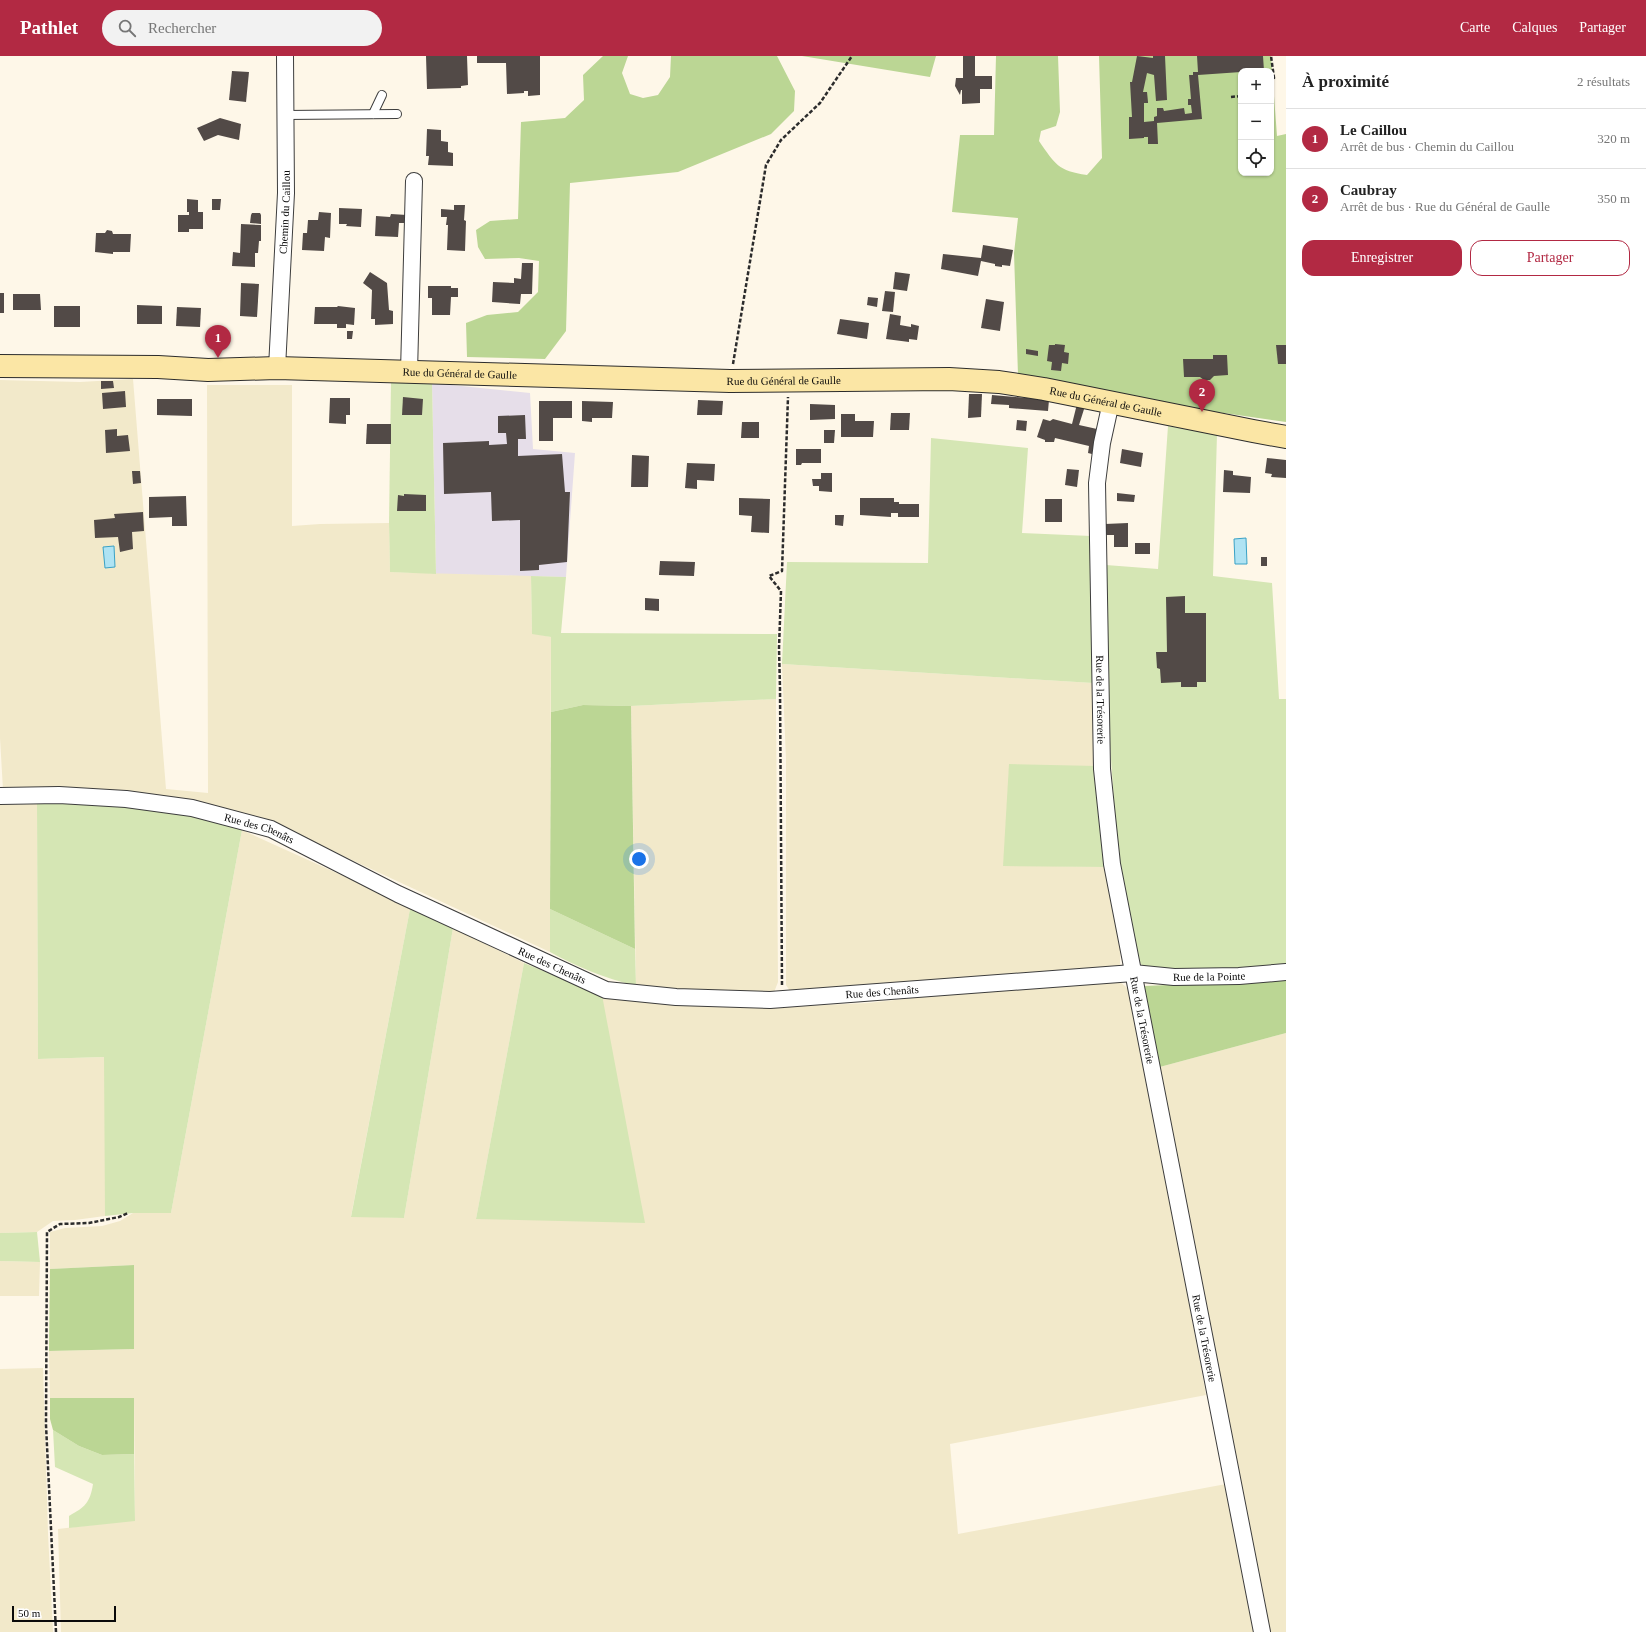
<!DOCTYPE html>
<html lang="fr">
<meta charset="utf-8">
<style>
:root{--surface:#fff;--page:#f2f2f2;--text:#222;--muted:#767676;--line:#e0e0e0;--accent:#b22943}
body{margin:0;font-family:"Times New Roman",serif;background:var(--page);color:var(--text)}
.controls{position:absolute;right:12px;top:12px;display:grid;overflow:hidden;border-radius:8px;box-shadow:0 1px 3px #0004}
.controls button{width:36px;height:36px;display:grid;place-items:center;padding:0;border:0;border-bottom:1px solid var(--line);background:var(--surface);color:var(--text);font:20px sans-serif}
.scale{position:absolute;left:12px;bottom:10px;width:104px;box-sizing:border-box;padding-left:4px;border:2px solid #0a0a0a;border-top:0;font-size:11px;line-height:14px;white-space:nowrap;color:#0a0a0a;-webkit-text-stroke:3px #fff;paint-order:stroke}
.you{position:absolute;left:639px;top:803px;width:14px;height:14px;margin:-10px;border:3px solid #fff;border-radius:50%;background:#1a73e8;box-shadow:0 0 0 6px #1a73e833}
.badge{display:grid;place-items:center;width:26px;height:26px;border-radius:50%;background:var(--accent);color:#fff;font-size:13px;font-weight:700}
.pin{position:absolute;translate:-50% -33px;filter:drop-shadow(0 1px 2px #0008)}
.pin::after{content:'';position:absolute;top:21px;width:14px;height:12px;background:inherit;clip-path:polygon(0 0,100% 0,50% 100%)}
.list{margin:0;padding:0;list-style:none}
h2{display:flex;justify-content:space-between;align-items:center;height:52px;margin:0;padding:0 16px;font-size:17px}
h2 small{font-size:13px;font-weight:400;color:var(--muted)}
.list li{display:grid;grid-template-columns:26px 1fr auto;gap:12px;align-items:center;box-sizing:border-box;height:60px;padding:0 16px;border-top:1px solid var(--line)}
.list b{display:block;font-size:15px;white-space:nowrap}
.list p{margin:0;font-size:13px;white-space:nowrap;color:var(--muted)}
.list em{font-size:13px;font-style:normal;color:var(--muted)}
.actions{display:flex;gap:8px;padding:12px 16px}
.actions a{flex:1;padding:9px 0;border:1px solid var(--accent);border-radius:12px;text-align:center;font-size:14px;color:var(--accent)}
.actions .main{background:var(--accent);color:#fff}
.icon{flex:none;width:22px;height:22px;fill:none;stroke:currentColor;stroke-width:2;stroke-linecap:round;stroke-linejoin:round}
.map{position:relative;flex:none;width:1286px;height:1576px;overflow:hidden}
header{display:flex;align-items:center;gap:24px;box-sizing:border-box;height:56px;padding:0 20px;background:var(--accent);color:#fff}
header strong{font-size:19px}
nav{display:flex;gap:22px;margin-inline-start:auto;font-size:14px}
.search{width:280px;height:36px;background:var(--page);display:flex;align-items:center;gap:10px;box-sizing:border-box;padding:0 14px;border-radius:22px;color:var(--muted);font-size:15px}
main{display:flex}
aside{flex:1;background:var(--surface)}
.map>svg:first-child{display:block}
.industrial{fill:#e6dee9}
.farmland{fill:#f2e9ca}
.green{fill:#d5e6b4}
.forest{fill:#bbd694;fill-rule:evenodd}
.water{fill:#afe3f3;stroke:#3aa2c6}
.building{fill:#524a47}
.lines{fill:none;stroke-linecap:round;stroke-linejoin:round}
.service-casing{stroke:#3d3d3d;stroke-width:10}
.minor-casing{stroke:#3d3d3d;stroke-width:18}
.secondary-casing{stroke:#2c2c2c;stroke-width:24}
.path{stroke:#2c2c2c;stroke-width:2.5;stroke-dasharray:4 2;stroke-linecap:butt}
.service{stroke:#fff;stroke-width:8}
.minor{stroke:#fff;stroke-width:16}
.secondary{stroke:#fbe6a5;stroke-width:22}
.labels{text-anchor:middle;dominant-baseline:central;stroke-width:4;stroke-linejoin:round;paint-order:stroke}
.street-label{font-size:11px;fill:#0a0a0a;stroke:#fff}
</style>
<header>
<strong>Pathlet</strong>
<div class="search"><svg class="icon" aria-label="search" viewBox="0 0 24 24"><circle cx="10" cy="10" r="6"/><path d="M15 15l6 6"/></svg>Rechercher</div>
<nav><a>Carte</a><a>Calques</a><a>Partager</a></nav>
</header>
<main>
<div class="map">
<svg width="1286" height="1576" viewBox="0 0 1286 1576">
<rect width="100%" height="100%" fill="#fef7e8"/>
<polygon class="industrial" points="432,327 530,337 533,393 575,397 566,521 436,518"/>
<g class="farmland">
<polygon points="133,323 166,733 208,737 207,329 292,329 292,470 320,468 389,467 390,516 531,520 532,577 551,581 550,896 270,766 3,734 0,682 0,324 80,326"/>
<polygon points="782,608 1093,627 1097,710 1003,809 1105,811 1120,892 1120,911 792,938 786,929 786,703"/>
<polygon points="776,643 778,926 773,939 751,940 636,930 631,650"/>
<polygon points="37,748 38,1003 105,1001 105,1160 75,1164 53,1165 37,1176 0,1177 0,749"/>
<polygon points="242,774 350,823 352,817 411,848 351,1160 404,1162 453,872 524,907 476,1163 602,939 641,946 760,952 868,947 1095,922 1120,926 1131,935 1206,1339 950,1388 958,1478 1226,1428 1258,1576 61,1576 58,1473 135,1464 134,1342 50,1342 49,1295 134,1293 133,1209 50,1213 50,1176 65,1172 102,1170 120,1165 133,1157 171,1157"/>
<polygon points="1286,977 1286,1576 1270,1576 1156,1012"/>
<polygon points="0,1205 40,1206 39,1240 0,1240"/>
<polygon points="43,1312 48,1477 53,1576 0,1576 0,1313"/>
</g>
<g class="green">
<polygon points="391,325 432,327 436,518 390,516 389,467"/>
<polygon points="1168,370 1217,378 1213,520 1272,527 1279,643 1286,643 1286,911 1258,915 1147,914 1138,905 1118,801 1110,689 1106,509 1158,513"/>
<polygon points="931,382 1028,392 1022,477 1091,480 1093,627 782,608 787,506 928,507"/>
<polygon points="531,520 566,521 561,577 777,578 776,643 631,650 583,649 551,656 551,581 532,578"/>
<polygon points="1009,708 1097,710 1105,811 1003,810"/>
<polygon points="102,747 202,759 242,774 171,1157 133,1157 105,1160 104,1001 38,1003 37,748"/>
<polygon points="411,848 453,872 404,1162 351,1161"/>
<path d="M550,853l85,40 1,37c-31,-8 -59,-19 -86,-34z"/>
<polygon points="524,907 602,939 645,1167 476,1163"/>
<polygon points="37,1176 40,1206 0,1205 0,1177"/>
<path d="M53,1374l26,16 23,9 32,-1 1,67 -66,7v-12c16,-9 21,-13 24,-32l-38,-17z"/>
</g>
<g class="forest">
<polygon points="603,0 628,0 622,17 630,38 643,42 658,39 670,21 671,0 777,0 795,35 794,55 771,78 678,116 570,127 566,275 545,303 467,301 466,267 487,259 518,256 538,236 539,205 519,202 485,203 478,191 476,174 490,165 518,163 521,66 565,62 584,44 583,19"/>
<polygon points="802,0 936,0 930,21"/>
<path d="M996,0h62l2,56 -4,14 -15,5 -2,10c16,23 19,30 48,34l15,-17 -3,-102h172l6,80 9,-2v288l-118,-17 -150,-30 -4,-122 4,-35 -66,-6 8,-77h34zM1241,15h30v102h-30z"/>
<polygon points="583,649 631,650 635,893 550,853 551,656"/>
<polygon points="1286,922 1286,977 1156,1012 1144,930 1267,925"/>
<polygon points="134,1209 134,1293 49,1295 50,1213"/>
<polygon points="50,1342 134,1342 134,1398 102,1399 79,1390 53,1374 50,1363"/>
</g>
<g class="water">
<polygon points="1246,482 1247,508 1235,508 1234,483"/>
<polygon points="114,490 115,511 105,512 103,491"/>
</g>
<g class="building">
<polygon points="426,0 467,0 468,29 461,30 461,32 427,33"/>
<polygon points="477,0 540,0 540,39 528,40 528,35 524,35 524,37 507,38 506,7 477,7"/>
<polygon points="963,0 975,0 975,20 992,20 992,33 980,33 980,47 962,48 962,34 961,34 960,39 955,30 956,22 963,22"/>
<polygon points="1137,0 1153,2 1153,0 1165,0 1167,44 1156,45 1154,19 1147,17 1143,36 1147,36 1148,46 1148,47 1144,47 1144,66 1154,65 1154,61 1157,60 1157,52 1163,52 1164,55 1184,52 1185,58 1192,57 1191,49 1188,49 1188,43 1191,43 1189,19 1193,19 1193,16 1198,16 1197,0 1263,0 1264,15 1241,15 1241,16 1198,19 1202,63 1157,67 1158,88 1148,88 1148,81 1144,81 1144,82 1129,83 1129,61 1132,61 1130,26 1132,26"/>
<polygon points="232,15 249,16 246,46 229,44"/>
<polygon points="220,62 241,68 239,84 218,79 204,85 197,72"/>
<polygon points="427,73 441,74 441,85 448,86 448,96 453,97 453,110 428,109 429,100 426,100"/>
<polygon points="187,143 198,144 198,156 203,156 203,173 189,173 189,176 178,176 178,159 189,159 189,156 187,156"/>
<polygon points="212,143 221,143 220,154 212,154"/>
<polygon points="454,149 465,149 464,164 466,165 465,195 447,194 448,169 446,169 447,161 441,161 441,153 454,154"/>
<polygon points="339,152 362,153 361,171 346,170 347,168 339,168"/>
<polygon points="319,156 331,157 330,182 325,181 324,195 302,194 303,177 307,177 308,164 318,164"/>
<polygon points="252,157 260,157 261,159 261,168 250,167 251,159"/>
<polygon points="391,158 407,159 407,167 399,167 398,181 375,180 376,160 390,161"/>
<polygon points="241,168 261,169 261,185 259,185 258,197 255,197 255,211 232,210 233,196 240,197"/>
<polygon points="107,174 112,175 113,178 131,178 130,196 113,196 113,198 95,196 96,177 105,177"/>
<polygon points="983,189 1013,194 1010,210 1002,209 1002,211 995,210 995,208 981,205 978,220 941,213 943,198 981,202"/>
<polygon points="522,207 533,207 532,238 521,238 520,248 492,246 493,226 514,227 514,222 521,223"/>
<polygon points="370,216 387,227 389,254 393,255 393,268 375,269 375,263 371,263 372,234 363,227"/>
<polygon points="895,216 910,218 907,235 893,233"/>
<polygon points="241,227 259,228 257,261 240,260"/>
<polygon points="428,230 451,230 451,232 458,232 458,241 451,241 450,259 432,259 432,242 428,242"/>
<polygon points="885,235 895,236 893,256 882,255"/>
<rect x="0" y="237" width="4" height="20"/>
<polygon points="13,238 40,238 41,254 13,254"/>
<polygon points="868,241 878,242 877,251 867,249"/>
<polygon points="986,243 1004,246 1000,275 981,272"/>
<polygon points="137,249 162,250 162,268 137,268"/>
<rect x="54" y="250" width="26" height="21"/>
<polygon points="338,250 355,252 354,269 346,268 346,272 337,272 337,268 314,268 315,251 337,251"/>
<polygon points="177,251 201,252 200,271 176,270"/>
<polygon points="890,258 901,260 900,269 911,271 911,268 919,270 917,284 909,283 909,286 886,283"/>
<polygon points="840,263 869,267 867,283 837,278"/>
<polygon points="347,275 353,275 352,283 347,283"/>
<polygon points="1055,288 1065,289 1064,296 1069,297 1068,308 1062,307 1061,315 1051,314 1052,306 1047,305 1049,289 1055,289"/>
<polygon points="1276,289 1286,289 1286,308 1278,308"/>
<polygon points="1026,293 1038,295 1038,300 1026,298"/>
<polygon points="1213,299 1227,299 1228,319 1214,320 1210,324 1204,324 1200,321 1184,321 1183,303 1213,303"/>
<polygon points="101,325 113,325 114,332 101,333"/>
<polygon points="125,335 126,351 103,353 102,337"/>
<polygon points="969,338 982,338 981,361 968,362"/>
<polygon points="992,339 1049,344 1048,355 1009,352 1009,349 991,348"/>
<polygon points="403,341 423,343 422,359 402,359"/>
<polygon points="330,342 350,342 350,359 346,359 346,368 329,367"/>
<polygon points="157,343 192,343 192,360 157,359"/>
<polygon points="698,344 723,345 722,359 697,359"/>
<polygon points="539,345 572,345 572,362 553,362 553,385 539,385"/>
<polygon points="582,345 613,346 612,362 592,362 592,366 582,365"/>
<polygon points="810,348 835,349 835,363 810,364"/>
<polygon points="1077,348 1085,350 1079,369 1097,373 1092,398 1088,397 1089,390 1055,382 1054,386 1045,386 1045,384 1037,381 1043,363 1050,365 1053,363 1072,368"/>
<polygon points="891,357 910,357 909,374 890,374"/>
<polygon points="841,358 855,358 855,365 874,365 873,381 841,381"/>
<polygon points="525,359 526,383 518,383 518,400 562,398 565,436 570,436 567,506 539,509 539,514 520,515 520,464 492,465 491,436 444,438 443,387 489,385 489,389 507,388 506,377 498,377 498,360"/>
<polygon points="1017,364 1027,365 1026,375 1016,374"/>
<polygon points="742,366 759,366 759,382 741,382"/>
<polygon points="367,368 391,368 391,388 366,388"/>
<polygon points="117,373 117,380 128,379 130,395 106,397 105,374"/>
<polygon points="824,374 835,374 834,387 824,387"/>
<polygon points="796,393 821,393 821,407 802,407 801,409 796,409"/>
<polygon points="1122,393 1143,397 1141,411 1120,407"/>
<polygon points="632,399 649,400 648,431 631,431"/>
<polygon points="1267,402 1286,404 1286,422 1271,421 1272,418 1265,417"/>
<polygon points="687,407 715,408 714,425 697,424 697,433 685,432"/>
<polygon points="1067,413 1079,414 1077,431 1065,429"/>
<polygon points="1224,414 1233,415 1233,419 1251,421 1250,437 1223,436"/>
<polygon points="132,415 140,415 141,427 133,428"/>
<polygon points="821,417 832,417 832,436 819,435 819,430 813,430 812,423 821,423"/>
<polygon points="1117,437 1135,439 1134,446 1117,445"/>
<polygon points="404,438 426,439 426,455 397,455 398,439 404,440"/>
<polygon points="186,440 187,470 172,470 172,461 149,462 149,441"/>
<polygon points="739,442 770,443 769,477 751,476 752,460 739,459"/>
<polygon points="860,442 894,442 894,446 899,446 899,448 919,448 919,461 898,461 898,457 891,457 891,461 860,459"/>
<rect x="1045" y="443" width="17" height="23"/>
<polygon points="143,456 144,475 132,476 133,493 120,496 118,481 95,482 94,464 115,462 114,458"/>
<polygon points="835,459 844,459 843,470 835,469"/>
<polygon points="1128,467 1128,491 1114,491 1114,479 1105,479 1105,468"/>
<rect x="1135" y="487" width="15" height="11"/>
<rect x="1261" y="501" width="6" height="9"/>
<polygon points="660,505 695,506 694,520 659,519"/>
<polygon points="1185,540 1185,557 1206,557 1206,626 1197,626 1197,631 1181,631 1181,626 1161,627 1160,613 1157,612 1156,596 1167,596 1166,541"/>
<polygon points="645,542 659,543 659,555 645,554"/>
</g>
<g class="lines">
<g class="service-casing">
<g id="service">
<polyline points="373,58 382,39"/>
<polyline points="285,59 397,58"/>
</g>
</g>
<g class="minor-casing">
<g id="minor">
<path id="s1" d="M277,312l9,-175 -1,-137"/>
<polyline points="409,316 414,125"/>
<path id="s2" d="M1111,346l-9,41 -5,40 5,286 10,95 150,768"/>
<path id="s3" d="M0,740l59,-1 67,4 66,9 79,21 127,65 208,96 70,7 94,3 363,-27 41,4 65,-1 47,-4"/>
</g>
</g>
<g class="secondary-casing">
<g id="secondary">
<path id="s4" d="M0,310l158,1 50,3 69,-2 453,13 219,-2 50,3 45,7 209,42 33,6"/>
</g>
</g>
<g class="path">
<polyline points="1271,28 1274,22 1271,0"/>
<polyline points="1231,41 1241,40"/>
<polyline points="733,308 766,109 781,84 820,47 852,0"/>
<polyline points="782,929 780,632 779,592 781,535 769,520 782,515 788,341"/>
<polyline points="56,1576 46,1369 47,1176 60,1168 89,1167 119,1161 128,1157"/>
</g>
<use href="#service" class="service"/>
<use href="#minor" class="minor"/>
<use href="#secondary" class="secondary"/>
</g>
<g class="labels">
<g class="street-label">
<text stroke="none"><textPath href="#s1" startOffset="156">Chemin du Caillou</textPath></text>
<text stroke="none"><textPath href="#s4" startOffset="460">Rue du Général de Gaulle</textPath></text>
<text stroke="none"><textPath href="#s4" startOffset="784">Rue du Général de Gaulle</textPath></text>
<text stroke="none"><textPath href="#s4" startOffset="1108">Rue du Général de Gaulle</textPath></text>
<text stroke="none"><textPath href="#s2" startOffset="299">Rue de la Trésorerie</textPath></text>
<text stroke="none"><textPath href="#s3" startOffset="263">Rue des Chenâts</textPath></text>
<text stroke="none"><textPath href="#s3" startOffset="587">Rue des Chenâts</textPath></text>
<text stroke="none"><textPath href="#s3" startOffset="1251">Rue de la Pointe</textPath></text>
<text stroke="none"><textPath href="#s3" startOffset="923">Rue des Chenâts</textPath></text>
<text stroke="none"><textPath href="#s2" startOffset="623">Rue de la Trésorerie</textPath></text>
<text stroke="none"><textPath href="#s2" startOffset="947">Rue de la Trésorerie</textPath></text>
</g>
</g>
</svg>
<div class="controls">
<button>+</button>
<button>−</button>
<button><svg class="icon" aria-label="locate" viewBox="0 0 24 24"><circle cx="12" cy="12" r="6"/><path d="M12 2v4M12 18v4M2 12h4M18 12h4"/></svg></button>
</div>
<div class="scale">50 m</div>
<div class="you"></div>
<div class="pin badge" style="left:218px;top:302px">1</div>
<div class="pin badge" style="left:1202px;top:356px">2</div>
</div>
<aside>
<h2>À proximité<small>2 résultats</small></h2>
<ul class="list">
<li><span class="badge">1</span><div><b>Le Caillou</b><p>Arrêt de bus · Chemin du Caillou</p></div><em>320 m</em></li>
<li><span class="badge">2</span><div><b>Caubray</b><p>Arrêt de bus · Rue du Général de Gaulle</p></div><em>350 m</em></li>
</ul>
<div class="actions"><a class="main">Enregistrer</a><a>Partager</a></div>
</aside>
</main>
